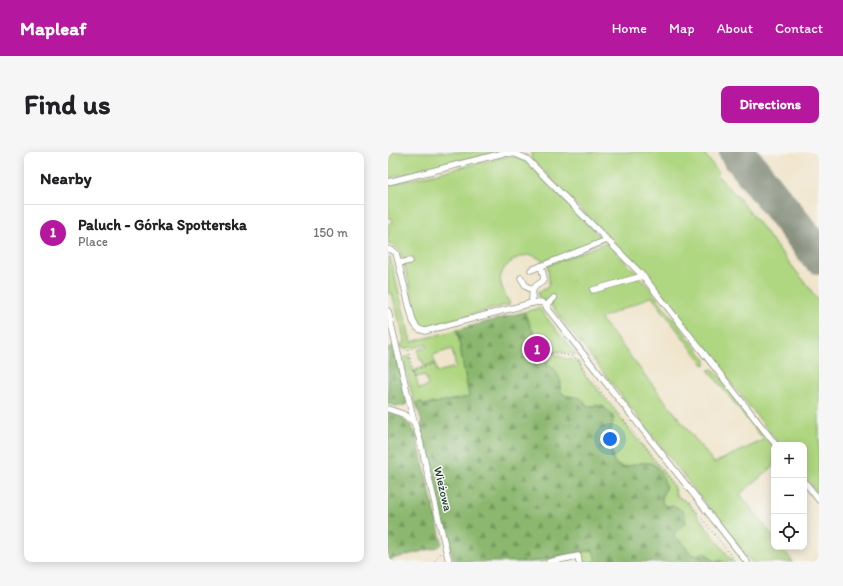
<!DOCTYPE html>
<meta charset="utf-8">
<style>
:root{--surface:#fff;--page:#f6f6f6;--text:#202124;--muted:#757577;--line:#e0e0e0;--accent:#b5179e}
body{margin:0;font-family:Itim,sans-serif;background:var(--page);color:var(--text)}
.controls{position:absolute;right:12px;bottom:12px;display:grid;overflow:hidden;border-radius:8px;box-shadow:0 2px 10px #0003}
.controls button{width:36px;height:36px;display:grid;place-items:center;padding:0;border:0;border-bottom:1px solid var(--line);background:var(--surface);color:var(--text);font:20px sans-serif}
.you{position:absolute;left:222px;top:287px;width:14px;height:14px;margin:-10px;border:3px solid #fff;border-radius:50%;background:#1a73e8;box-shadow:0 0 0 6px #1a73e833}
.badge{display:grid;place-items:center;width:26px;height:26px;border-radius:50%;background:var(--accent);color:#fff;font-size:13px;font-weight:700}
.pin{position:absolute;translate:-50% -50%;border:2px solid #fff;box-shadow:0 1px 4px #0006}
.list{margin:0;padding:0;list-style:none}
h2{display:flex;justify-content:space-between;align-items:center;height:52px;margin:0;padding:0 16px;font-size:17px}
h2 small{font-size:13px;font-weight:400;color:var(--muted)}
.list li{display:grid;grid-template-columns:26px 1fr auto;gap:12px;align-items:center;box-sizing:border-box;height:56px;padding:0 16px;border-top:1px solid var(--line)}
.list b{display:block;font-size:15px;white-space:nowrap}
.list p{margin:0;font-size:13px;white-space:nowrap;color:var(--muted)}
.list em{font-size:13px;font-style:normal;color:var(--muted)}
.icon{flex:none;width:22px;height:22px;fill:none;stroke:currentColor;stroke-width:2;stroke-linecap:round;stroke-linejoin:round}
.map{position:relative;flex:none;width:431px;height:410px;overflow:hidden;border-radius:8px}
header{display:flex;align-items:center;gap:24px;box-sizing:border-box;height:56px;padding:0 20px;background:var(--accent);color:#fff}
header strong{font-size:19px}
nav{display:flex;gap:22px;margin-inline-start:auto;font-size:14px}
.intro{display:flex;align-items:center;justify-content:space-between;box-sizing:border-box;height:96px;padding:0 24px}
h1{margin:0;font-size:28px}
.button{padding:10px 18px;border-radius:8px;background:var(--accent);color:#fff;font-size:14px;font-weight:700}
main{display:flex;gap:24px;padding:0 24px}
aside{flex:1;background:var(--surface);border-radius:8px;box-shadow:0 2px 10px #0003}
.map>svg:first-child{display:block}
.green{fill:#afd680;stroke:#678a5a}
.forest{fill:url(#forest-firs);stroke:#557a51}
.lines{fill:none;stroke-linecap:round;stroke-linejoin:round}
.runway{stroke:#889180;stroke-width:36}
.minor-casing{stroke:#889180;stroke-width:7}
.path{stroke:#889180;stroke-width:1;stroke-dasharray:1 3;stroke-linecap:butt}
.minor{stroke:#fff;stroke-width:5.5}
.labels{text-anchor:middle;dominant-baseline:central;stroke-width:3;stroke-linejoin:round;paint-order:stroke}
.street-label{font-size:12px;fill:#1f3d34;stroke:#f6f6f2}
</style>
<header>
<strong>Mapleaf</strong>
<nav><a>Home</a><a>Map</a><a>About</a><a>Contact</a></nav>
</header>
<div class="intro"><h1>Find us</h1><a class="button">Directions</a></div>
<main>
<aside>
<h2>Nearby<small></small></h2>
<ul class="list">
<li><span class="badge">1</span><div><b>Paluch - Górka Spotterska</b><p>Place</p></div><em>150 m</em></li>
</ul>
</aside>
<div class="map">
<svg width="431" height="410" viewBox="0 0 431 410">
<defs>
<pattern id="forest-firs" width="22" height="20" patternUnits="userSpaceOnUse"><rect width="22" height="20" fill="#8bb76e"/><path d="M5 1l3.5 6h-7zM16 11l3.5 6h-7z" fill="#71965b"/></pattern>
</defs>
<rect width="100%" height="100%" fill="#f6f6f2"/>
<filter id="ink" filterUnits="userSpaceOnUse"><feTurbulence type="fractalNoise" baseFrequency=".025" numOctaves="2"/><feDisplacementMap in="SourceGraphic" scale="8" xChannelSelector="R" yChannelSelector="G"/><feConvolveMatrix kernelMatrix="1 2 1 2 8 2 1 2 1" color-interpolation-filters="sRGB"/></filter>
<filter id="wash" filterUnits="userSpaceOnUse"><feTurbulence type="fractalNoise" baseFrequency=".012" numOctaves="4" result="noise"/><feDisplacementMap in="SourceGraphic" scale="16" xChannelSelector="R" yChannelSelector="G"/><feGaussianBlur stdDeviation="0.9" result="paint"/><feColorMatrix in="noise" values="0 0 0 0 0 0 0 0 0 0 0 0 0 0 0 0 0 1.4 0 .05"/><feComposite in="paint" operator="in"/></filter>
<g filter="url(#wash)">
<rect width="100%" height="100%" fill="#f0e5cc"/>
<g class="green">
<polygon points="0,0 111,0 0,26"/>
<polygon points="145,0 315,0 331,21 329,23 340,35 349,44 423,138 431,151 431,187 430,188 431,190 431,343 416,324 416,293 392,293 256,121 144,8 143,4"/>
<path d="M120,4l12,2 7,4 76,78 -59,22c-4,-3 -8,-6 -13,-7 -12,0 -26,8 -30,20 -3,8 5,21 9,29l-83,23 -4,-1 -4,-4 -18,-70c-3,-4 -8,-9 -13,-8v-20l5,-1 -1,-5h-4v-33z"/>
<polygon points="219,91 249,121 247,124 254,127 318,208 318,212 316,213 264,145 261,145 254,149 218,164 213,167 326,311 376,288 320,218 324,217 327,219 386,294 386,314 352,342 386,386 386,395 393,395 405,410 363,410 162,152 161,149 158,149 151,146 150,140 159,136 161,131 160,113 215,92"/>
<polygon points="2,105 23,190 69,178 81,245 35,253 34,250 28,251 26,250 15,206 21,204 24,218 26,218 31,237 40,234 37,223 29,225 27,218 47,212 49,220 68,215 64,197 45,203 47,211 36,214 34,208 32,208 30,198 39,195 39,192 25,196 24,195 16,197 16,195 12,196 11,193 17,191 4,141 0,142 0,106"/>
<polygon points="151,156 188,203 169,199 162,202 153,200 149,193 146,182 136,160"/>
<path d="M167,201c8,7 15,5 24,10l6,13 7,6 11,14 72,91 1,8 2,2 11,7 44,58 -19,-1c-10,-11 -9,-7 -22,-6 -8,-8 -5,-12 -17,-17l-1,-4 12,-12c-2,-12 -9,-17 -21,-16l-3,-4v-7l4,-6c-3,-6 -5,-14 -8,-20 -10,-17 -32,6 -43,-6 -2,-2 -2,-8 -3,-11 -1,-6 -2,-13 -2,-19 3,-19 6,-18 -13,-28l-8,1 -4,-1 -1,-4 -13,-5h-5l-4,-3 -2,-3 1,-8 -9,-15 -6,-2 2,-4 -1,-6z"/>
<polygon points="206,398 208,410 193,410 191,403 154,410 140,410"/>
</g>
<g class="forest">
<path d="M136,160l10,22 3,11 -2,3c3,5 7,5 12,7l1,6 -2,4c2,1 4,1 6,2 4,2 8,12 9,16 0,4 -2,7 1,10 6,7 20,-1 23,12 6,2 12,0 18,1 3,4 9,7 10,11 1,5 -2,11 -3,16 -1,6 1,25 5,30 11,13 31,-13 45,9 4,6 5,11 6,17l-4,6v7l3,4c13,-1 19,3 21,16l-12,12 1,4c12,6 9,9 17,17h5l6,-2 6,3 5,5h7l2,1h-127l-3,-12 -65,12h-74l-33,-132 1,-8 -6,-19 6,-1 1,3 46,-8 -12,-67z"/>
<path d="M7,194l13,57c-7,5 -12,3 -20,1v-56z"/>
<path d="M0,260c14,4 21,9 28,22l26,109 -2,3 -5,2 -47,12z"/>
</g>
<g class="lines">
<polyline class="runway" points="349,0 431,104"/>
</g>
</g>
<g filter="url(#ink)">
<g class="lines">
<g class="minor-casing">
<g id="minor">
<polyline points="114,1 128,2 139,7 255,124 388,293"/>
<polyline points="0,30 116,1"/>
<path d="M0,97l6,2 2,2 17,68c3,6 5,9 12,10l107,-28 9,-1 3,2 203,258"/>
<polyline points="11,111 22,109"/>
<polyline points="143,118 219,88"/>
<polyline points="133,126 138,134 144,138"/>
<polyline points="205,138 255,124"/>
<path d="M144,151c0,-12 -1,-15 10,-21l2,-4 -3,-12"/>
<polyline points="158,154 166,146"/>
<polyline points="0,159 26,270 31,285 61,410"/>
<polyline points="0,257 15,262 26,270"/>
<polyline points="416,329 431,348"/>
<polyline points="161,410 190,404 191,410"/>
</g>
</g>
<g class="path">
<polyline points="149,197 153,200 160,202 167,200 186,205 191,209 200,225 205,230 288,333 290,344 301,350 348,410"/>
<polyline points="20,198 25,218 47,212"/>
<polyline points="26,218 29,225"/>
<polyline points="47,409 53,399"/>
</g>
<use href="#minor" class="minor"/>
</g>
</g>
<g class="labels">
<g class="street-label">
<text transform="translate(55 337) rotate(76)">Wieżowa</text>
</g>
</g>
</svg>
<div class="controls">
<button>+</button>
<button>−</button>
<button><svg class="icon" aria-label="locate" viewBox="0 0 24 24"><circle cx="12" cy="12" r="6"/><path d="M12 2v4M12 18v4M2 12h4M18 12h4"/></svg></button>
</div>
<div class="you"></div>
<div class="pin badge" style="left:149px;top:197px">1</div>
</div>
</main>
